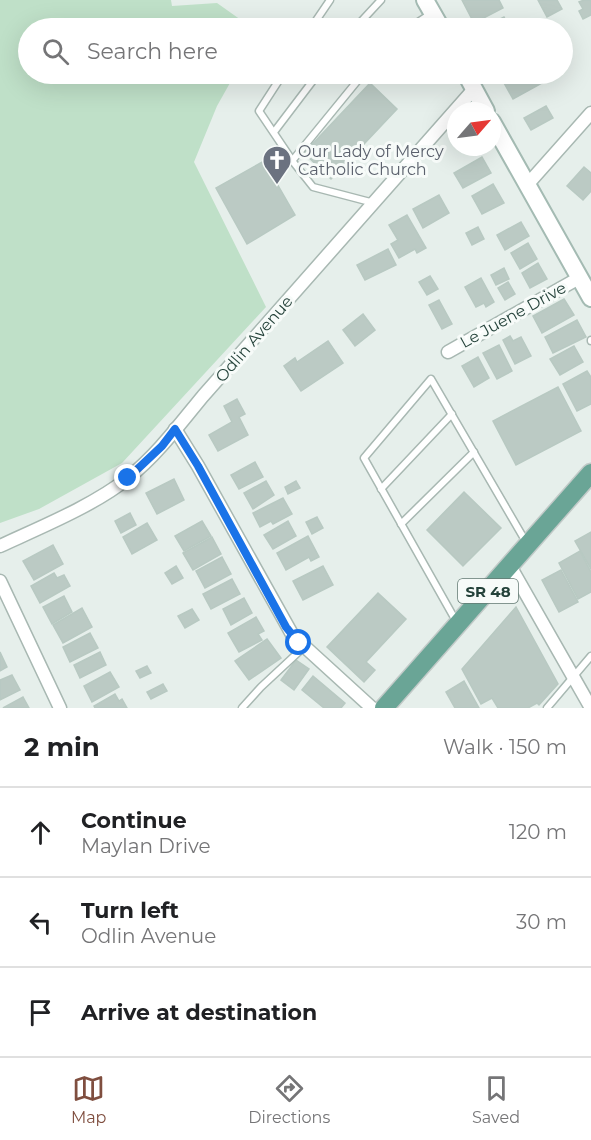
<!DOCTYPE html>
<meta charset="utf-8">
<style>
:root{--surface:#fff;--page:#f6f6f6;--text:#202124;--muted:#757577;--line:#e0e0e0;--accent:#7f4e3f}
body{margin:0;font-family:Montserrat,sans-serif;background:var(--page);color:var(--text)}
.compass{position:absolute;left:447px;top:102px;width:54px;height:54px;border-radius:50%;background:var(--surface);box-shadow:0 6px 24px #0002;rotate:62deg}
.stop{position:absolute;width:18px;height:18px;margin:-14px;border:4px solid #1a73e8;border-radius:50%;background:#fff}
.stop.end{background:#1a73e8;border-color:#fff;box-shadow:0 2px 6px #0008}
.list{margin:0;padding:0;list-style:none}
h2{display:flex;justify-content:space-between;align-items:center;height:78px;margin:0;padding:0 24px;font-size:26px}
h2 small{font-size:20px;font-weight:400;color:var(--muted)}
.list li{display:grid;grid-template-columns:39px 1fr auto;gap:18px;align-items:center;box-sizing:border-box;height:90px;padding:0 24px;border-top:2px solid var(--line)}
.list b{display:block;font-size:22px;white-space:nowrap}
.list p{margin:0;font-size:20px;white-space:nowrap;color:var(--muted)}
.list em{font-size:20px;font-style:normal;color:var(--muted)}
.icon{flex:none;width:33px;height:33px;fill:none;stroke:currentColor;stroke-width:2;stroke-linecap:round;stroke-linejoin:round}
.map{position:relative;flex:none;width:591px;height:708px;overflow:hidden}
.search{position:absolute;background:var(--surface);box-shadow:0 6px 24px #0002;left:18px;right:18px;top:18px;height:66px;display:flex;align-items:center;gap:15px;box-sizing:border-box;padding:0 21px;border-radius:33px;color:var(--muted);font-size:22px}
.sheet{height:348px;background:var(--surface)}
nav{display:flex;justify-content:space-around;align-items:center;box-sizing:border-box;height:84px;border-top:2px solid var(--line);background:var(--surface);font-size:16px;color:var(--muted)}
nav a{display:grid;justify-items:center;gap:3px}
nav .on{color:var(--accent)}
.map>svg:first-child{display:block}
.green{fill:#bfe0c8}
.building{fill:#bbcac4;stroke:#b8c9c2;stroke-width:1.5}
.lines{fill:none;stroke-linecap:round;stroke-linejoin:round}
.lane-casing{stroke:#a8b8b2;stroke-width:9}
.street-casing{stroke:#a8b8b2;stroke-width:15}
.secondary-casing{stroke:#a4bbb3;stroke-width:20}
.primary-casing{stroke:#c2cac8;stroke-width:21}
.lane{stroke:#fff;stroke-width:6}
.street{stroke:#fff;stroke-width:12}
.secondary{stroke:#fff;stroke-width:16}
.primary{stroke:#6aa596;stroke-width:18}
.route{stroke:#1a73e8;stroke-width:8}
.labels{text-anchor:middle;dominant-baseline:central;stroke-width:6;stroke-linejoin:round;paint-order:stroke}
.shield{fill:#f7fbf9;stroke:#637a73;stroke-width:1.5}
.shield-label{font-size:15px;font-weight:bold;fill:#24423a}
.worship-label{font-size:16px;fill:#5b616d;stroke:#f7fbf9;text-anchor:start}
.street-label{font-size:16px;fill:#24423a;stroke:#f7fbf9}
</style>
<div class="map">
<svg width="591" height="708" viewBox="0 0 591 708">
<rect width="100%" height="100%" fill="#e6efeb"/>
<polygon class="green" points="0,0 171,0 172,6 217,3 241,20 241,28 28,28 28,74 235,74 217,106 194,162 266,307 122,463 39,509 0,523"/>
<g class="building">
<polygon points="462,0 499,0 503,8 474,23"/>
<polygon points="538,0 557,0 562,9 547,17"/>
<polygon points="584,0 591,0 591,15 583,19 579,11 583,9 579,2"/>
<polygon points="504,17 510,28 485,28 485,27"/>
<polygon points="517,74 536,74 542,83 513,99 503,81"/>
<polygon points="370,83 397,109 331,179 304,153"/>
<polygon points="546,106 553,118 531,130 524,118"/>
<polygon points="482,157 491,173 463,188 454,173"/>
<polygon points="264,161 295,215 247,244 216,188"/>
<polygon points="584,167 591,173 591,191 583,200 567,186"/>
<polygon points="493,184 504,203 482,214 472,196"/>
<polygon points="439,195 449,213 423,228 413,209"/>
<polygon points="407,215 426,248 417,253 415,249 399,258 391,244 398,240 389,225"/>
<polygon points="521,222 529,236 505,250 497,235"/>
<polygon points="478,227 484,239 472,245 466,233"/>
<polygon points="528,243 537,259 520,269 511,253"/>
<polygon points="388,249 396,265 365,280 357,265"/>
<polygon points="538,263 547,279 530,288 522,273"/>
<polygon points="504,268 509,279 496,285 491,275"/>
<polygon points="430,276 438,289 427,295 419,282"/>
<polygon points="481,278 494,302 486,307 484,303 476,307 465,287"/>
<polygon points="508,282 515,294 505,300 498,288"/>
<polygon points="564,299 574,315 542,333 533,316"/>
<polygon points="439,300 452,324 442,329 429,305"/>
<polygon points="363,314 375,330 355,346 343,330"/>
<polygon points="577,320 586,337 553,353 545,337"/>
<polygon points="510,336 513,341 521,337 531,356 515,364 503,340"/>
<polygon points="328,341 343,363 301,391 284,366 295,358 297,362"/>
<polygon points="499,345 512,371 497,379 483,353"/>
<polygon points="574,346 583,362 560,375 550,359"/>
<polygon points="478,357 489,378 474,387 462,366"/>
<polygon points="587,371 591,377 591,404 577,411 563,384"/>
<polygon points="558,387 581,431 516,465 493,421"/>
<polygon points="237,399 245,414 239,417 248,435 218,451 209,435 232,422 224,406"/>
<polygon points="255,462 263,477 239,489 231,475"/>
<polygon points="174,479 184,500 157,514 146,493"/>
<polygon points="266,481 274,495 253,509 244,493"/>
<polygon points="296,481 300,488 288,494 285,487"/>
<polygon points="464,492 501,528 463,566 427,530"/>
<polygon points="283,498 292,514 273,524 271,521 260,527 253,513"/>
<polygon points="130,513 136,525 121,533 115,521"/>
<polygon points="317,517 323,528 312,534 306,522"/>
<polygon points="202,521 211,536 184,551 175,536"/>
<polygon points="288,521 296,536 273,549 264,535"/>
<polygon points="147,523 157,540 132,554 123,537"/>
<polygon points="591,532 591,569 575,541"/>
<polygon points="308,536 319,557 311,561 309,557 286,570 277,553"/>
<polygon points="212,537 221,554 193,570 183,553"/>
<polygon points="53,545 63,564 34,580 23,561"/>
<polygon points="580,551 591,572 591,592 578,599 559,563"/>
<polygon points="222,557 231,574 205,588 196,571"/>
<polygon points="176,566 183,578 172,584 165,573"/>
<polygon points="323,566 333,585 303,600 293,581"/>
<polygon points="561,570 578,602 559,612 542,580"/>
<polygon points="54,573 57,578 64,575 70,586 40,603 31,586"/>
<polygon points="232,579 240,594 211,609 203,594"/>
<polygon points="378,593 406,619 366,662 375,670 364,682 327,647"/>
<polygon points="64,596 72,612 52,624 43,607"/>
<polygon points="244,598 252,613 231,625 223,609"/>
<polygon points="516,607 558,684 539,705 537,703 528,708 498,708 492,698 481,704 462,669"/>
<polygon points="82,608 92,627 63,643 53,625"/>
<polygon points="192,609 199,620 185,628 178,616"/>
<polygon points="256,617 264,631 258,634 262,640 239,652 228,633"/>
<polygon points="90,633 98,648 70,662 63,647"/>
<polygon points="267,639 281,658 249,680 235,661"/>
<polygon points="0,652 7,667 0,671"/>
<polygon points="100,652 106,665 80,678 74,665"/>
<polygon points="296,660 309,669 294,690 281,680"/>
<polygon points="147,666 151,673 140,678 136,671"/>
<polygon points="110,672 119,687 92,702 84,686"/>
<polygon points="12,675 20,690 0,700 0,680"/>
<polygon points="313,676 345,703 341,708 324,708 302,690"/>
<polygon points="464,681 479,708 455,708 446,692"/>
<polygon points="163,684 167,691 151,699 147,692"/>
<polygon points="115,694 119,701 122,699 127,708 95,708 94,706"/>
<polygon points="23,697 29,708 3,708"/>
</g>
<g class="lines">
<g class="lane-casing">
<g id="lane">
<polyline points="311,28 330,0"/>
<polyline points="355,28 381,0"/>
<polyline points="409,28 432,13"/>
<polyline points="283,74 259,111 294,163 313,187 374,203"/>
<polyline points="274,132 318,74"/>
<polyline points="292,161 363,74"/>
<polyline points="591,340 591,341"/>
<polyline points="381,489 452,414"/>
<polyline points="401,524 474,452"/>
<polyline points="456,621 364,458 431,379 526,542"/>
<polyline points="242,708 261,687 304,647"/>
<polyline points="547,708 591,656"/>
</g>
</g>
<g class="street-casing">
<g id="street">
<polyline points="527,185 591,113"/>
<polyline points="448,352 579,278"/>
<polyline points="175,429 198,466 293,636 372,708"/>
<path d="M0,546c39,-18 95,-41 128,-68 29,-23 51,-53 75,-82l271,-307"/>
<polyline points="510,566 591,708"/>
<polyline points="0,581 60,708"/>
</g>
</g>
<g class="secondary-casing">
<g id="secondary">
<polyline points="425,0 441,28"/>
<polyline points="466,74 486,111"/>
<polyline points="492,122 591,298"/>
</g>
</g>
<g class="primary-casing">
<polyline id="primary" points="384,708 591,473"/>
</g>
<use href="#lane" class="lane"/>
<use href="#street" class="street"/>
<use href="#secondary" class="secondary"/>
<use href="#primary" class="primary"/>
</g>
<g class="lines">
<polyline class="route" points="128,478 162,446 175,429 198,466 286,627 299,643"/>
</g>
<defs>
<g id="church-pin" transform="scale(1.5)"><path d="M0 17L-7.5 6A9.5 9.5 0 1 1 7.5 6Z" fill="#6b7280" stroke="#f7fbf9"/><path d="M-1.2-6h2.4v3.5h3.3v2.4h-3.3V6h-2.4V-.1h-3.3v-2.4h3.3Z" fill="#fff"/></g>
</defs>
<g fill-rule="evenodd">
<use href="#church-pin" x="277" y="160"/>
</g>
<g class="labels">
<rect class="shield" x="458" y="579" width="60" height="24" rx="4.5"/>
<g class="shield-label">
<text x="488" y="591">SR 48</text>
</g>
<g class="worship-label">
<text x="298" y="151">Our Lady of Mercy<tspan x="298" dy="18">Catholic Church</tspan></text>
</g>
<g class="street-label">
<text transform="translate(513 315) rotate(-29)">Le Juene Drive</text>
<text transform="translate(254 339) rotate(-49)">Odlin Avenue</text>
</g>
</g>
</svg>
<svg class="compass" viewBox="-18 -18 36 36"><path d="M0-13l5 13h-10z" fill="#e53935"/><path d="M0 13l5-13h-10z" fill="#757577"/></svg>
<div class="stop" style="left:299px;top:643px"></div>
<div class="stop end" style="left:128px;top:478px"></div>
<div class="search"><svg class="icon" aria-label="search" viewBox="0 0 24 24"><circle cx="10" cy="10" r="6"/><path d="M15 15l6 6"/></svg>Search here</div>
</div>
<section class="sheet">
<h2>2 min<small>Walk · 150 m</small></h2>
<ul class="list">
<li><svg class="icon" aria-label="ahead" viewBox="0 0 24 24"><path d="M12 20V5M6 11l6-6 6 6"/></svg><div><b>Continue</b><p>Maylan Drive</p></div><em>120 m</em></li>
<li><svg class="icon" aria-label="left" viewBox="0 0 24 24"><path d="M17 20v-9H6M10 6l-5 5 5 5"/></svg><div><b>Turn left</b><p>Odlin Avenue</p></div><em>30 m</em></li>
<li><svg class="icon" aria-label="arrive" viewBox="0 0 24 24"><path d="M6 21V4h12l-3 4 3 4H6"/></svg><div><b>Arrive at destination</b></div></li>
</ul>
</section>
<nav>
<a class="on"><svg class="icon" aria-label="map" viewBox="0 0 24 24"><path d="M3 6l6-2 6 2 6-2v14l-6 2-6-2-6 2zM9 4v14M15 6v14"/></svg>Map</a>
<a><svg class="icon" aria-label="directions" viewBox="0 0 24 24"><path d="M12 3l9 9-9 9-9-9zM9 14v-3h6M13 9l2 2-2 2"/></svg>Directions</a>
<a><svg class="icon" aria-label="saved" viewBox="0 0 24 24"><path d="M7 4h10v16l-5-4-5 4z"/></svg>Saved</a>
</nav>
